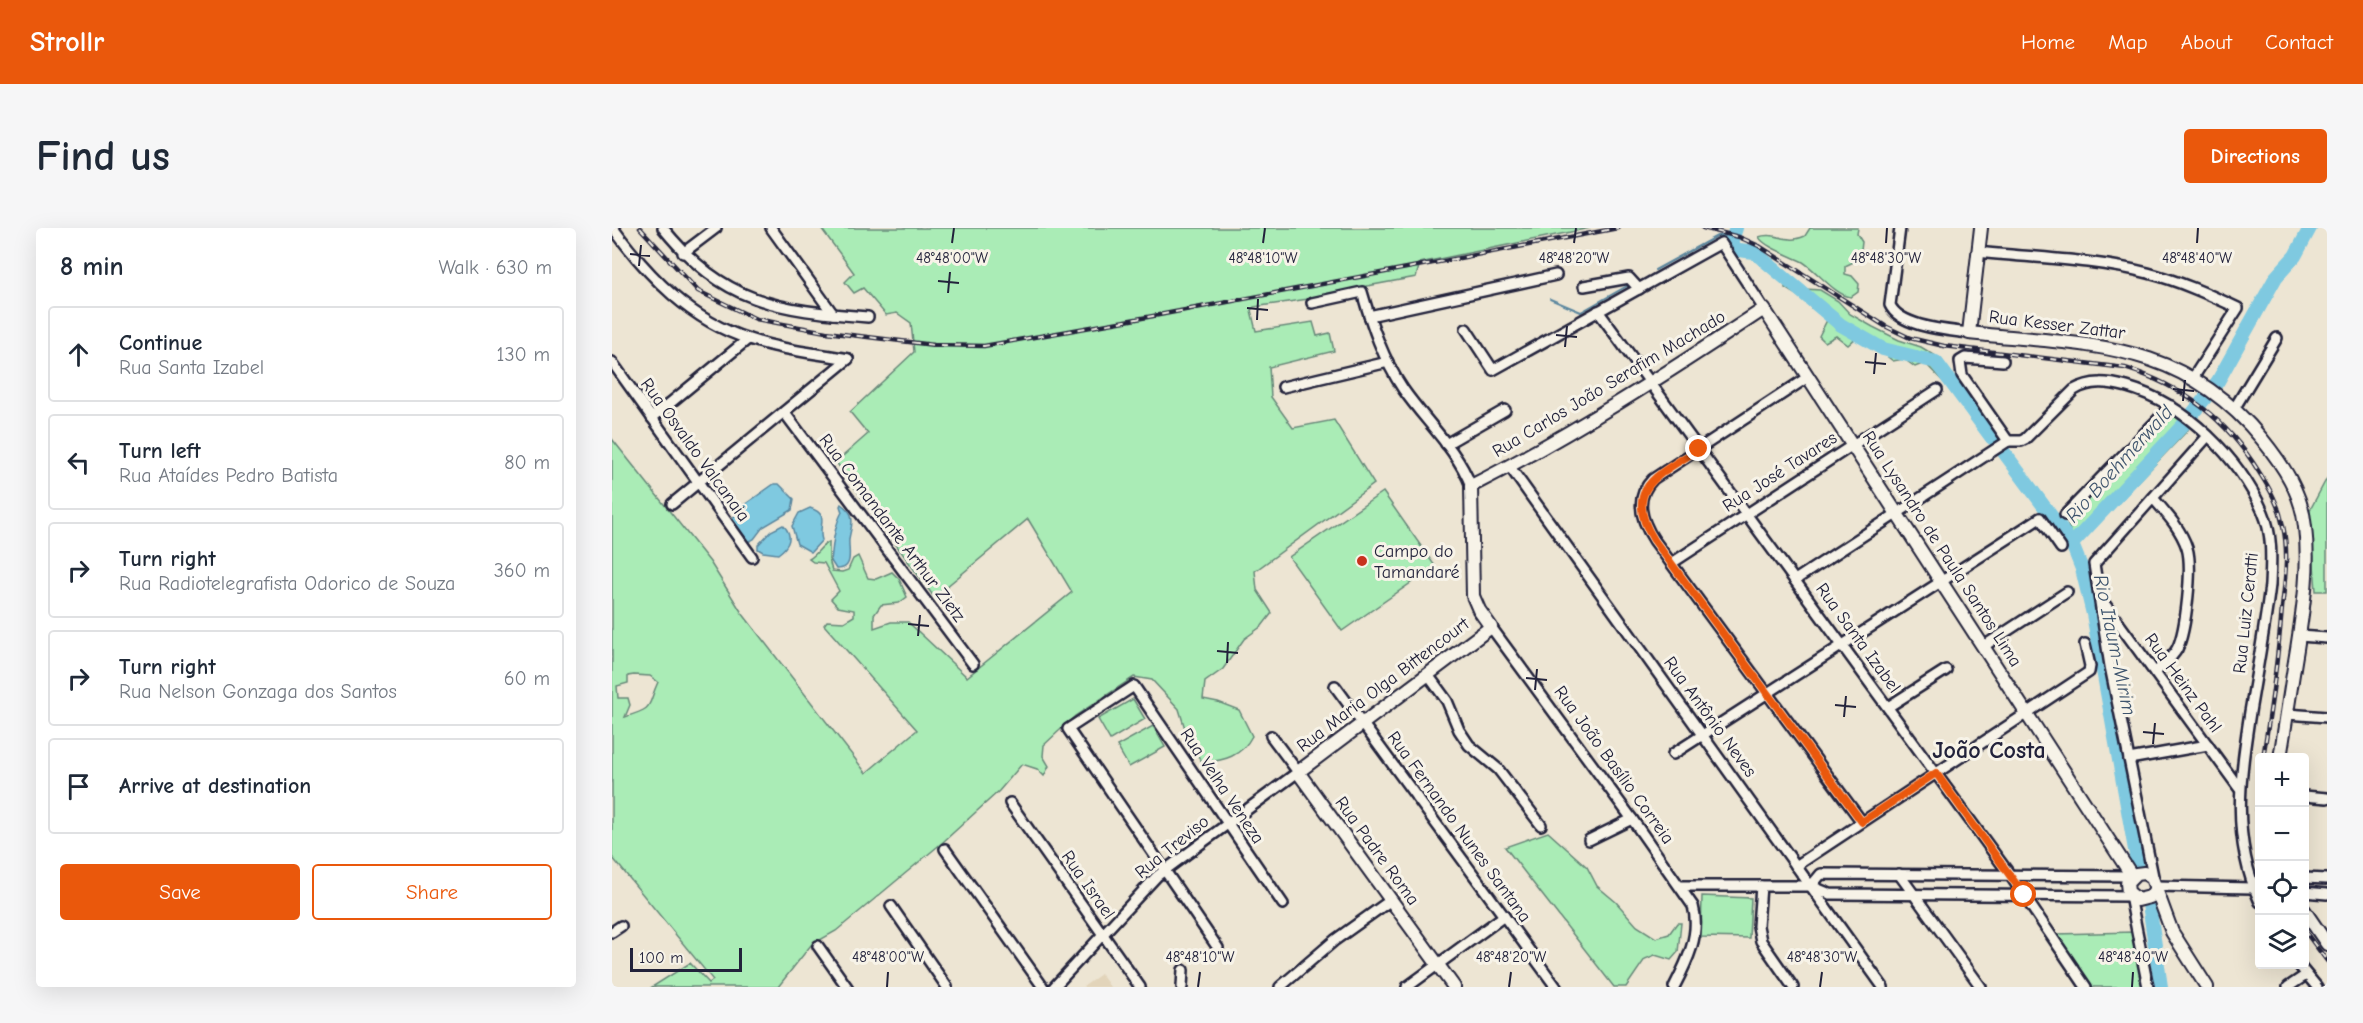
<!DOCTYPE html>
<meta charset="utf-8">
<style>
:root{--surface:#fff;--page:#f6f6f7;--text:#1f2937;--muted:#747a83;--line:#e0e1e3;--accent:#ea580c}
body{margin:0;font-family:"Comic Neue",sans-serif;background:var(--page);color:var(--text)}
.controls{position:absolute;right:18px;bottom:18px;display:grid;overflow:hidden;border-radius:6px;box-shadow:0 6px 24px #0002}
.controls button{width:54px;height:54px;display:grid;place-items:center;padding:0;border:0;border-bottom:2px solid var(--line);background:var(--surface);color:var(--text);font:30px sans-serif}
.scale{position:absolute;left:18px;bottom:15px;width:112px;box-sizing:border-box;padding-left:6px;border:3px solid #22223b;border-top:0;font-size:16px;line-height:21px;white-space:nowrap;color:#22223b;-webkit-text-stroke:4px #f7f3e8;paint-order:stroke}
.stop{position:absolute;width:18px;height:18px;margin:-14px;border:4px solid #ea580c;border-radius:50%;background:#fff}
.stop.end{background:#ea580c;border-color:#fff;box-shadow:0 2px 6px #0008}
.list{margin:0;padding:0;list-style:none}
h2{display:flex;justify-content:space-between;align-items:center;height:78px;margin:0;padding:0 24px;font-size:26px}
h2 small{font-size:20px;font-weight:400;color:var(--muted)}
.list li{display:grid;grid-template-columns:39px 1fr auto;gap:18px;align-items:center;box-sizing:border-box;height:96px;margin:0 12px 12px;padding:0 12px;border:2px solid var(--line);border-radius:6px}
.list b{display:block;font-size:22px;white-space:nowrap}
.list p{margin:0;font-size:20px;white-space:nowrap;color:var(--muted)}
.list em{font-size:20px;font-style:normal;color:var(--muted)}
.actions{display:flex;gap:12px;padding:18px 24px}
.actions a{flex:1;padding:14px 0;border:2px solid var(--accent);border-radius:6px;text-align:center;font-size:21px;color:var(--accent)}
.actions .main{background:var(--accent);color:#fff}
.icon{flex:none;width:33px;height:33px;fill:none;stroke:currentColor;stroke-width:2;stroke-linecap:round;stroke-linejoin:round}
.map{position:relative;flex:none;width:1715px;height:759px;overflow:hidden;border-radius:6px}
header{display:flex;align-items:center;gap:36px;box-sizing:border-box;height:84px;padding:0 30px;background:var(--accent);color:#fff}
header strong{font-size:28px}
nav{display:flex;gap:33px;margin-inline-start:auto;font-size:21px}
.intro{display:flex;align-items:center;justify-content:space-between;box-sizing:border-box;height:144px;padding:0 36px}
h1{margin:0;font-size:42px}
.button{padding:15px 27px;border-radius:6px;background:var(--accent);color:#fff;font-size:21px;font-weight:700}
main{display:flex;gap:36px;padding:0 36px}
aside{flex:1;background:var(--surface);border-radius:6px;box-shadow:0 6px 24px #0002}
.map>svg:first-child{display:block}
.built{fill:#e2d4ba}
.green{fill:#aaecb6;stroke:#668778;stroke-width:1.5;fill-rule:evenodd}
.water{fill:#7fc9e0;stroke:#5a869e;stroke-width:1.5}
.lines{fill:none;stroke-linecap:round;stroke-linejoin:round}
.stream{stroke:#5a869e;stroke-width:2}
.river{stroke:#7fc9e0;stroke-width:14}
.street-casing{stroke:#22223b;stroke-width:14}
.secondary-casing{stroke:#22223b;stroke-width:16}
.street{stroke:#f7f3e8;stroke-width:9}
.secondary{stroke:#f7f3e8;stroke-width:12}
.rail-casing{stroke:#22223b;stroke-width:4.5}
.rail{stroke:#f7f3e8;stroke-width:2;stroke-dasharray:7;stroke-linecap:butt}
.route{stroke:#ea580c;stroke-width:8}
.ticks{fill:none;stroke:#22223b;stroke-width:2}
.poi-dot{fill:#c8321e;stroke:#f7f3e8;stroke-width:2}
.labels{text-anchor:middle;dominant-baseline:central;stroke-width:6;stroke-linejoin:round;paint-order:stroke}
.street-label{font-size:18px;fill:#22223b;stroke:#f7f3e8}
.poi-label{font-size:18px;fill:#22223b;stroke:#f7f3e8;text-anchor:start}
.water-label{font-size:20px;font-style:italic;fill:#3e546d;stroke:#f7f3e8}
.district-label{font-size:24px;font-weight:bold;fill:#22223b;stroke:#f7f3e8}
.ticks-label{font-size:15px;text-anchor:middle;fill:#22223b;stroke:#f7f3e8;stroke-width:6;stroke-linejoin:round;paint-order:stroke}
</style>
<header>
<strong>Strollr</strong>
<nav><a>Home</a><a>Map</a><a>About</a><a>Contact</a></nav>
</header>
<div class="intro"><h1>Find us</h1><a class="button">Directions</a></div>
<main>
<aside>
<h2>8 min<small>Walk · 630 m</small></h2>
<ul class="list">
<li><svg class="icon" aria-label="ahead" viewBox="0 0 24 24"><path d="M12 20V5M6 11l6-6 6 6"/></svg><div><b>Continue</b><p>Rua Santa Izabel</p></div><em>130 m</em></li>
<li><svg class="icon" aria-label="left" viewBox="0 0 24 24"><path d="M17 20v-9H6M10 6l-5 5 5 5"/></svg><div><b>Turn left</b><p>Rua Ataídes Pedro Batista</p></div><em>80 m</em></li>
<li><svg class="icon" aria-label="right" viewBox="0 0 24 24"><path d="M7 20v-9h11M14 6l5 5-5 5"/></svg><div><b>Turn right</b><p>Rua Radiotelegrafista Odorico de Souza</p></div><em>360 m</em></li>
<li><svg class="icon" aria-label="right" viewBox="0 0 24 24"><path d="M7 20v-9h11M14 6l5 5-5 5"/></svg><div><b>Turn right</b><p>Rua Nelson Gonzaga dos Santos</p></div><em>60 m</em></li>
<li><svg class="icon" aria-label="arrive" viewBox="0 0 24 24"><path d="M6 21V4h12l-3 4 3 4H6"/></svg><div><b>Arrive at destination</b></div></li>
</ul>
<div class="actions"><a class="main">Save</a><a>Share</a></div>
</aside>
<div class="map">
<svg width="1715" height="759" viewBox="0 0 1715 759">
<rect width="100%" height="100%" fill="#ede5d3"/>
<filter id="ink" filterUnits="userSpaceOnUse"><feTurbulence type="fractalNoise" baseFrequency=".0167" numOctaves="2"/><feDisplacementMap in="SourceGraphic" scale="12" xChannelSelector="R" yChannelSelector="G"/><feConvolveMatrix kernelMatrix="1 2 1 2 8 2 1 2 1" color-interpolation-filters="sRGB"/></filter>
<g filter="url(#ink)">
<polygon class="built" points="489,746 498,759 471,759"/>
<g class="green">
<path d="M209,0h769l-170,35 -4,14 -54,10 -27,8 -81,12 -3,3 5,21 57,-9 4,14 13,-3 4,18 -65,16 2,30 22,31 41,-8 40,64 -119,87 2,19 15,23 -10,13 -18,13 -21,30 -18,13 -2,17 15,3 21,8 13,26c-11,21 -27,24 -49,27l-13,-18 -11,-36 -27,-29 -18,-3 -59,39 -31,29 -1,11 6,10 -5,10 -7,-7 -15,-5 -23,27 -56,51 -107,89 -25,14 -33,42h-126l38,-24 19,20 4,-3 -101,-123v-418l98,123 32,51 124,160 51,-43 -93,-105 3,-4 17,1 10,-6v-6l-16,-3 -7,-8 8,-8 -15,-28 -11,-1 -4,-3c9,-5 11,-13 20,-17v17l3,12 10,1 6,-2 5,-11 5,-3 10,22 8,1 16,-7 7,7 8,18 -8,6 -18,2 -7,10v13l17,-6h17l59,55 105,-85 -44,-73 -94,78 -98,-135 32,-28 -18,-22 64,-60 -3,-29 -14,-10 -11,2 -23,-27 -9,5 -9,-11 9,-9zM22,447l16,1 8,6c-12,26 -2,25 -33,35l5,-12 -2,-7h-10l-1,-12 11,-3v-7z"/>
<path d="M1198,0h48l-1,6 5,8 -2,17 -15,7v8l7,2 7,8 -1,8 -7,5c-15,-1 -34,-26 -48,-35 -11,-6 -39,-15 -44,-25 10,-4 20,1 31,2 5,1 10,-1 15,-3z"/>
<polygon points="1182,53 1193,61 1208,62 1226,73 1238,86 1261,99 1287,112 1309,119 1329,131 1381,204 1373,205 1348,171 1313,135 1303,139 1292,131 1281,133 1259,116 1245,109 1236,117 1224,108 1213,114 1207,108 1215,92 1207,82 1199,80 1194,73 1173,60 1173,54"/>
<polygon points="1559,185 1576,199 1576,202 1476,306 1459,306 1455,293 1554,186"/>
<polygon points="1715,250 1715,363 1704,363 1698,282"/>
<polygon points="771,264 823,338 730,403 677,329"/>
<polygon points="521,471 533,491 498,512 486,491"/>
<polygon points="541,498 553,519 517,539 505,518"/>
<polygon points="936,604 975,639 985,658 1004,674 1025,698 1044,710 1057,706 1065,695 1069,695 1066,724 1059,732 1043,727 1033,731 1014,759 1002,759 893,619"/>
<polygon points="1090,668 1139,670 1137,710 1089,709"/>
<polygon points="1522,704 1530,759 1481,759 1445,706"/>
</g>
<g class="water">
<path d="M162,256h5l15,15 -2,11 -29,17 -9,12 -6,3c-8,-4 -15,-15 -16,-23l12,-14z"/>
<path d="M229,276c4,3 8,6 10,11 3,8 -1,16 -2,24 -1,11 6,31 -13,30l-5,-8c2,-17 3,-34 11,-49l-2,-6z"/>
<path d="M198,280c21,7 7,17 12,32l-11,12 -14,-8 -5,-18 7,-13z"/>
<path d="M171,297c11,11 6,21 -5,29l-15,-2 -5,-3v-4l13,-14z"/>
</g>
<g class="lines">
<g class="stream">
<polyline points="1043,42 1105,8 1114,8 1119,15"/>
<polyline points="938,71 969,84 1015,58"/>
</g>
<g class="river">
<polyline points="1124,0 1119,15 1120,21 1142,24 1229,97 1271,121 1324,134 1380,210"/>
<polyline points="1391,223 1460,316 1470,341 1481,386 1525,633"/>
<polyline points="1460,316 1572,196 1594,169 1606,153 1664,49 1683,28 1698,0"/>
<polyline points="1537,676 1549,759"/>
</g>
<g class="street-casing">
<g id="street">
<path d="M1,0c35,48 78,93 136,111 32,11 66,14 99,20"/>
<path d="M51,0c61,75 113,82 205,89"/>
<polyline points="159,0 221,86"/>
<path d="M1288,0l-10,77c10,22 57,25 79,28"/>
<path d="M1366,24c56,6 115,7 170,21 31,8 60,21 90,35l-45,70"/>
<polyline points="71,25 104,0"/>
<polyline points="972,58 1017,50 1027,61"/>
<path d="M700,75l50,-11c10,34 21,67 41,97 22,32 54,60 68,97"/>
<polyline points="986,83 1398,647 1474,759"/>
<polyline points="757,88 944,47"/>
<polyline points="854,101 881,142 1109,15 1152,81"/>
<polyline points="1391,133 1353,130 1348,133 1350,147 1396,213"/>
<polyline points="0,134 140,329"/>
<path d="M1196,149l-155,102c-19,19 -12,41 1,61l208,282"/>
<polyline points="671,159 776,134"/>
<polyline points="1622,181 1665,110"/>
<polyline points="172,184 361,436"/>
<polyline points="40,190 136,111"/>
<path d="M1396,213h13l4,-2 49,-49c17,-10 34,-8 53,-3 58,16 112,71 136,125 10,23 8,49 7,73 -5,42 -13,85 -20,127 -10,66 -19,126 10,190"/>
<polyline points="834,216 893,182"/>
<polyline points="898,239 1271,759"/>
<path d="M1541,270c13,15 28,31 34,50 6,19 -1,83 -10,101 -5,9 -15,16 -22,24"/>
<polyline points="60,276 236,131"/>
<polyline points="1453,287 1559,178"/>
<polyline points="1060,335 1325,162"/>
<polyline points="1183,352 1396,213"/>
<polyline points="1489,371 1627,560"/>
<path d="M879,399l141,192 61,87c8,28 -6,56 -19,81"/>
<polyline points="1687,408 1715,410"/>
<polyline points="1372,418 1455,364"/>
<polyline points="816,447 835,473 847,502 857,517 886,541 929,597"/>
<polyline points="723,458 944,759"/>
<polyline points="1276,479 1334,442"/>
<polyline points="1675,486 1715,489"/>
<polyline points="1061,526 1428,290 1449,320"/>
<polyline points="1517,531 1596,517"/>
<polyline points="1692,568 1715,570"/>
<polyline points="398,575 528,759"/>
<polyline points="977,612 1020,591"/>
<polyline points="333,621 431,759"/>
<polyline points="1184,638 1477,444 1478,438 1473,416"/>
<polyline points="1287,646 1369,759"/>
<polyline points="1692,650 1715,651"/>
<polyline points="1542,653 1498,438 1482,336 1596,208"/>
<polyline points="1069,658 1199,658 1218,666 1518,668 1536,759"/>
<polyline points="1149,658 1146,698 1149,713 1181,759"/>
<polyline points="1199,658 1209,646 1520,648"/>
<polyline points="1543,658 1641,660"/>
<polyline points="1692,664 1715,666"/>
<polyline points="279,678 335,759"/>
<polyline points="0,704 9,698"/>
<polyline points="206,718 235,759"/>
<polyline points="606,720 456,501 522,458 671,676"/>
<polyline points="1686,736 1705,759"/>
<polyline points="442,759 545,648 686,544 659,508"/>
<polyline points="570,759 571,742"/>
<polyline points="668,759 723,712 779,672"/>
<polyline points="795,759 892,688"/>
<polyline points="1676,759 1694,747"/>
</g>
</g>
<g class="secondary-casing">
<g id="secondary">
<path d="M1369,0l-12,105c117,13 210,5 293,106 21,26 40,54 43,88 5,41 -2,82 -8,122 -6,36 -11,72 -17,109"/>
<polyline points="1543,662 1538,669 1526,672 1516,664 1515,655 1524,646 1532,645 1540,650 1560,704 1595,759"/>
<polyline points="1692,682 1715,716"/>
<path d="M842,759l-156,-215 193,-145 -12,-17 -6,-14 -2,-110c102,-52 198,-114 293,-177l368,567"/>
</g>
</g>
<use href="#street" class="street"/>
<use href="#secondary" class="secondary"/>
<g class="rail-casing">
<g id="rail">
<polyline points="28,0 86,63 144,91 214,104 322,117 372,118 547,87 1006,0"/>
<path d="M1091,0l36,9 20,9 126,80 25,12 34,8 181,22c59,18 102,52 134,104 11,17 20,33 24,54 6,27 2,54 -1,82 -4,50 -11,100 -19,150"/>
<polyline points="1648,560 1645,582 1648,596"/>
<polyline points="1692,702 1715,733"/>
</g>
</g>
<use href="#rail" class="rail"/>
</g>
</g>
<g class="lines" filter="url(#ink)">
<path class="route" d="M1087,221c-39,25 -78,39 -45,91l208,282 74,-49 88,122"/>
</g>
<path class="ticks" d="M340,15l2,-15M651,15l2,-15M962,15l2,-15M1274,15l1,-15M1585,15l1,-15M18,26l20,2M27,38l2,-21M326,53l21,2M336,65l2,-21M635,80l21,2M645,92l1,-21M944,107l21,2M953,119l2,-21M1253,134l21,2M1262,146l2,-21M1561,161l21,2M1571,173l2,-21M296,396l21,2M306,408l2,-21M605,423l21,2M615,435l1,-21M914,450l21,2M923,462l2,-21M1223,477l21,2M1232,489l2,-21M1531,504l21,2M1541,516l2,-21M275,759l1,-15M586,759l2,-15M897,759l2,-15M1208,759l2,-15M1520,759l1,-15"/>
<circle class="poi-dot" cx="750" cy="333" r="6"/>
<g class="labels">
<g class="street-label">
<text transform="translate(1445 97) rotate(7)">Rua Kesser Zattar</text>
<text transform="translate(997 156) rotate(-31)">Rua Carlos João Serafim Machado</text>
<text transform="translate(83 222) rotate(54)">Rua Osvaldo Valcanaia</text>
<text transform="translate(1168 244) rotate(-33)">Rua José Tavares</text>
<text transform="translate(280 300) rotate(53)">Rua Comandante Arthur Zietz</text>
<text transform="translate(1330 321) rotate(57)">Rua Lysandro de Paula Santos Lima</text>
<text transform="translate(1634 385) rotate(-84)">Rua Luiz Ceratti</text>
<text transform="translate(1246 410) rotate(54)">Rua Santa Izabel</text>
<text transform="translate(1571 455) rotate(54)">Rua Heinz Pahl</text>
<text transform="translate(771 457) rotate(-37)">Rua Maria Olga Bittencourt</text>
<text transform="translate(1098 489) rotate(54)">Rua Antônio Neves</text>
<text transform="translate(1002 537) rotate(54)">Rua João Basílio Correia</text>
<text transform="translate(610 558) rotate(56)">Rua Velha Veneza</text>
<text transform="translate(847 599) rotate(54)">Rua Fernando Nunes Santana</text>
<text transform="translate(560 619) rotate(-39)">Rua Treviso</text>
<text transform="translate(765 623) rotate(54)">Rua Padre Roma</text>
<text transform="translate(476 657) rotate(55)">Rua Israel</text>
</g>
<g class="poi-label">
<text x="762" y="323">Campo do<tspan x="762" dy="21">Tamandaré</tspan></text>
</g>
<g class="water-label">
<text transform="translate(1507 236) rotate(-48)">Rio Boehmerwald</text>
<text transform="translate(1503 417) rotate(78)">Rio Itaum-Mirim</text>
</g>
<g class="district-label">
<text x="1377" y="522">João Costa</text>
</g>
</g>
<g class="ticks-label">
<text x="340" y="35">48°48'00"W</text>
<text x="651" y="35">48°48'10"W</text>
<text x="962" y="35">48°48'20"W</text>
<text x="1274" y="35">48°48'30"W</text>
<text x="1585" y="35">48°48'40"W</text>
<text x="276" y="734">48°48'00"W</text>
<text x="588" y="734">48°48'10"W</text>
<text x="899" y="734">48°48'20"W</text>
<text x="1210" y="734">48°48'30"W</text>
<text x="1521" y="734">48°48'40"W</text>
</g>
</svg>
<div class="controls">
<button>+</button>
<button>−</button>
<button><svg class="icon" aria-label="locate" viewBox="0 0 24 24"><circle cx="12" cy="12" r="6"/><path d="M12 2v4M12 18v4M2 12h4M18 12h4"/></svg></button>
<button><svg class="icon" aria-label="layers" viewBox="0 0 24 24"><path d="M12 4l9 5-9 5-9-5zM3 14l9 5 9-5"/></svg></button>
</div>
<div class="scale">100 m</div>
<div class="stop" style="left:1412px;top:667px"></div>
<div class="stop end" style="left:1087px;top:221px"></div>
</div>
</main>
